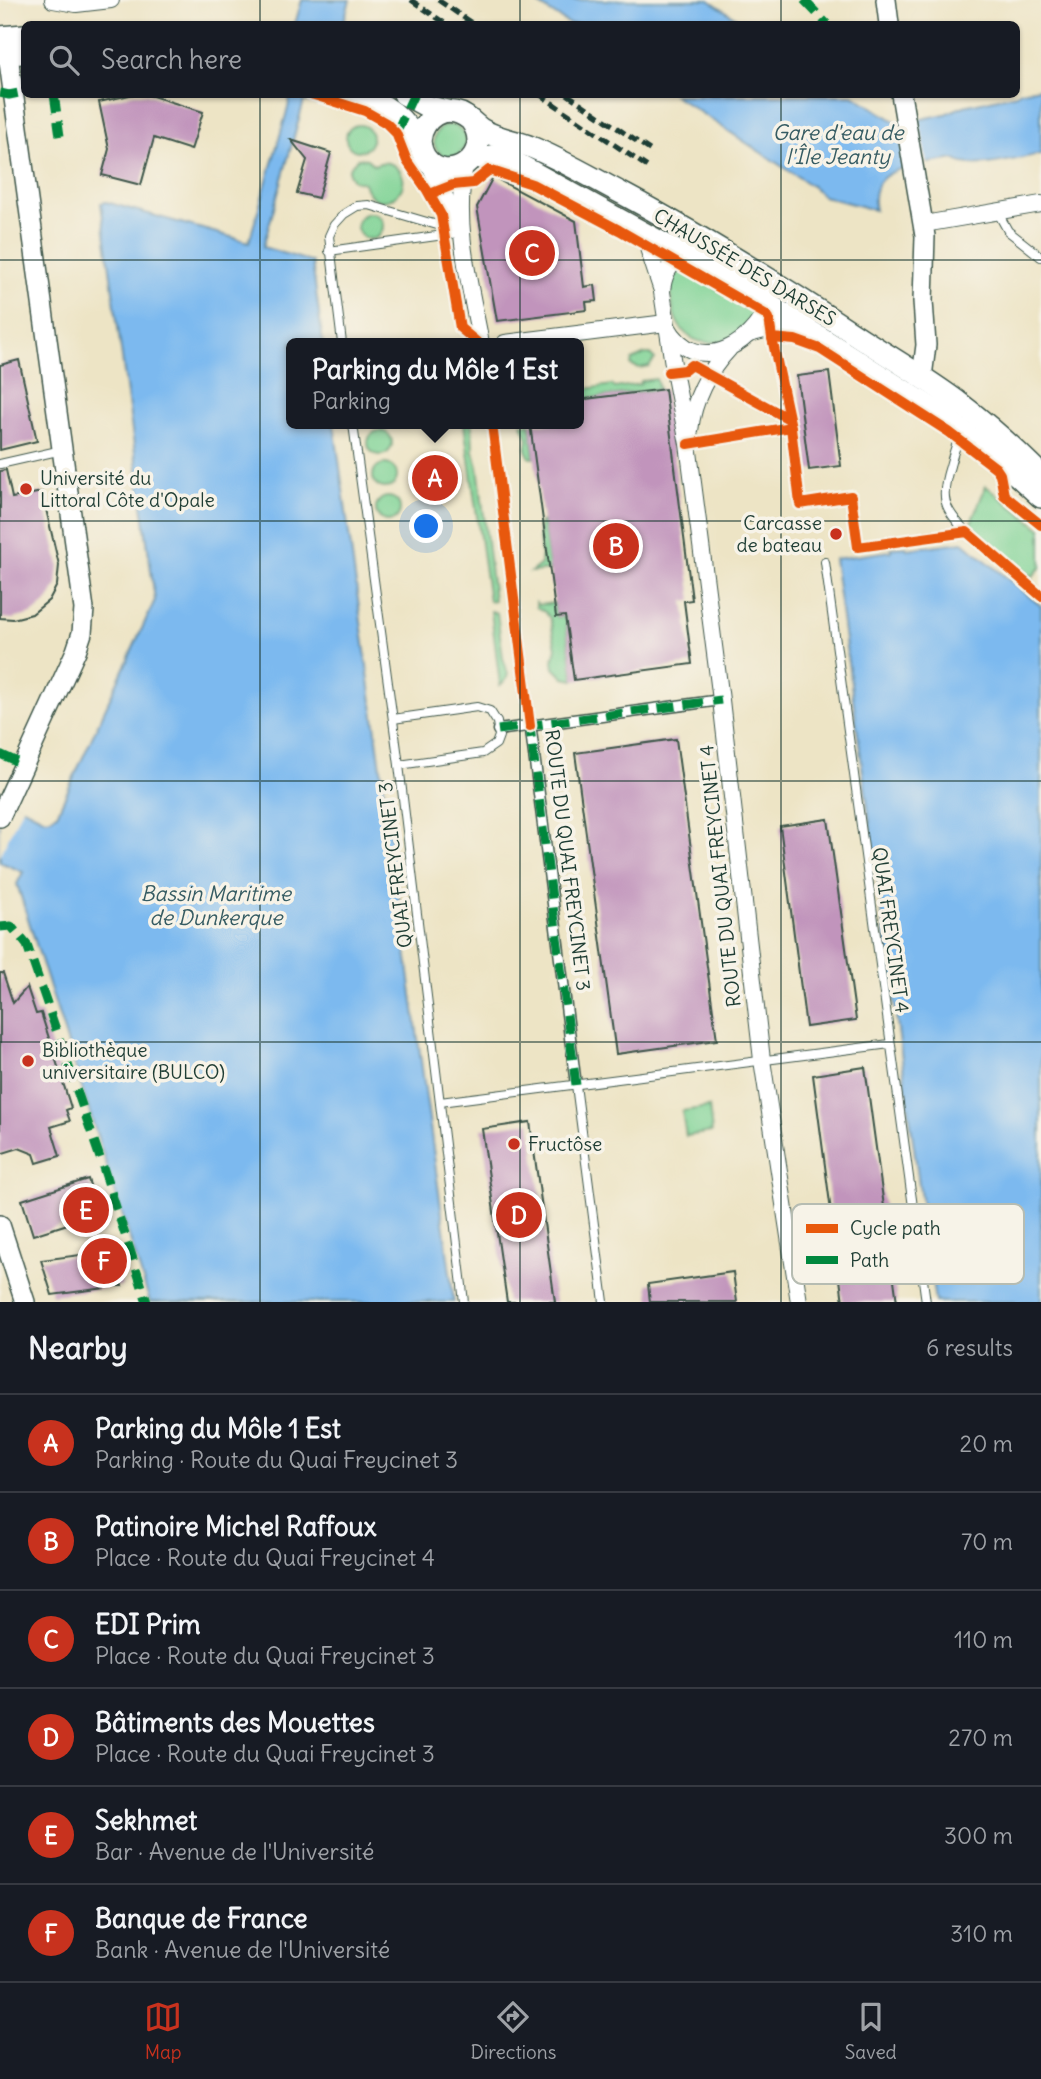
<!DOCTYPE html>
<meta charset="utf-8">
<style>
:root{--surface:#171b24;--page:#242831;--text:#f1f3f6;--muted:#9ea1a6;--line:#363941;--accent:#c8321e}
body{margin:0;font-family:Delius,sans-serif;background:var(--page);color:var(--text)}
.you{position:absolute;left:427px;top:527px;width:24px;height:24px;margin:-18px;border:5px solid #fff;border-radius:50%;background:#1a73e8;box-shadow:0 0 0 10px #1a73e833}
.badge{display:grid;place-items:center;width:46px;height:46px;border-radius:50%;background:var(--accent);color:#fff;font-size:23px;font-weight:700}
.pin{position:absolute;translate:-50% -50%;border:4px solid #fff;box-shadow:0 2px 7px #0006}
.popup{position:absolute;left:286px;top:338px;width:298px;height:91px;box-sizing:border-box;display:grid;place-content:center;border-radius:10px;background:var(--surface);filter:drop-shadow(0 2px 5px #0005);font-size:23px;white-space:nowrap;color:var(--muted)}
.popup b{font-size:26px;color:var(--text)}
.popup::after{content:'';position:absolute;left:50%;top:100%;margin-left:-14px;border:14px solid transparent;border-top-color:var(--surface)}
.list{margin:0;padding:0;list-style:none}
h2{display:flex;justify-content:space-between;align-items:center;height:91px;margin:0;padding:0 28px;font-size:30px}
h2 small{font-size:23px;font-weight:400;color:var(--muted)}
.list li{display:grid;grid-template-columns:46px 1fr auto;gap:21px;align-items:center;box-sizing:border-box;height:98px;padding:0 28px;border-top:2px solid var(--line)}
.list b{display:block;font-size:26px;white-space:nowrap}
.list p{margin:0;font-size:23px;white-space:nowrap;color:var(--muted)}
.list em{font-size:23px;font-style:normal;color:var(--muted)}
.icon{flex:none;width:38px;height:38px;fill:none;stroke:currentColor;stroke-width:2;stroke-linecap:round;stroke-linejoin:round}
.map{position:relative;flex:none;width:1041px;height:1302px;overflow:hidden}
.search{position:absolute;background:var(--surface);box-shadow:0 2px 5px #0004;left:21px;right:21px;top:21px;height:77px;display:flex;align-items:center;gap:18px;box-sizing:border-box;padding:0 24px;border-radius:10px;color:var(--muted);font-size:26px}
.sheet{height:679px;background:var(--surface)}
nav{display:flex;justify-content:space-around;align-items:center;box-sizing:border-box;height:98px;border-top:2px solid var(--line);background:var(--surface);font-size:19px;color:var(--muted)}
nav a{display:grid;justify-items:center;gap:4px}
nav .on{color:var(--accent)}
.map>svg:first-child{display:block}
.green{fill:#7fd395;stroke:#4f8864;stroke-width:2}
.water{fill:#7bb9ef;stroke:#4d7b92;stroke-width:2}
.pier{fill:#ede4c5}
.building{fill:#c194bc}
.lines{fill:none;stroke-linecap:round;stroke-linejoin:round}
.service-casing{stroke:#3e564a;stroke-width:10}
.pedestrian-casing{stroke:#3e564a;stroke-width:13}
.minor-casing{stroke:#3e564a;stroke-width:18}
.tertiary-casing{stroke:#3e564a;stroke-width:22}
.secondary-casing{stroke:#3e564a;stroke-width:24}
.service{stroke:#fff;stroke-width:8}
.pedestrian{stroke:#fff;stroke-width:10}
.minor{stroke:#fff;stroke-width:16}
.tertiary{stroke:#fff;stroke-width:19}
.secondary{stroke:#fff;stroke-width:21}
.rail{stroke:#1f3d34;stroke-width:5;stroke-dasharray:10 5;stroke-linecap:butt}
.quiet{stroke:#00873e;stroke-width:9;stroke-dasharray:18 9;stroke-linecap:butt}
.cycleway-casing{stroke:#f7f3e8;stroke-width:15}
.cycleway{stroke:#e8590c;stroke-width:10}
.grid{fill:none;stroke:#1f3d34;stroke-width:2;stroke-opacity:0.55}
.poi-dot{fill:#c8321e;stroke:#f7f3e8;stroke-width:2.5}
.labels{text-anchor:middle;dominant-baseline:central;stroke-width:7;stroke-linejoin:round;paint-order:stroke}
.street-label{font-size:19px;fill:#1f3d34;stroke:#f7f3e8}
.poi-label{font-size:19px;fill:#1f3d34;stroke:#f7f3e8;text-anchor:start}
.water-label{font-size:21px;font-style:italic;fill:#365c63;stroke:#f7f3e8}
.key{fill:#f7f3e8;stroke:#b6bcb2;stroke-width:2}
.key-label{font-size:19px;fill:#1f3d34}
</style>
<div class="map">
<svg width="1041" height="1302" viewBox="0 0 1041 1302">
<rect width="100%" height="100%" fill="#f7f3e8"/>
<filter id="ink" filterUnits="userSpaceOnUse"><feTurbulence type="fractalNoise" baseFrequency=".0143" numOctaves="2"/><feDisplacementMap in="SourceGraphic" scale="14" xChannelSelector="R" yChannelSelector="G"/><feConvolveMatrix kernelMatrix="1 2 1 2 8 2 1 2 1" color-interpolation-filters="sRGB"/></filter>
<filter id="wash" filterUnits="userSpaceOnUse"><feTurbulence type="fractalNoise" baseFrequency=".00686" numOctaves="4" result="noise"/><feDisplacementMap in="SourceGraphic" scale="28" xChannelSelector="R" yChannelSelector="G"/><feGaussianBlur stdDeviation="1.57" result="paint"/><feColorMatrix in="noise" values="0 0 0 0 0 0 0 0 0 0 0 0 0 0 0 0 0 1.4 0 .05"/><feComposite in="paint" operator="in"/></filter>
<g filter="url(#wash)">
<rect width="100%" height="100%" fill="#ede4c5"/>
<g class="green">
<circle cx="450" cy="141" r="16"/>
<circle cx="359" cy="138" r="13"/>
<path d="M358,158l9,1 7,6c7,-3 15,-4 22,2 25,20 -20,55 -32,16l-11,-3 -4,-6v-6z"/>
<circle cx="370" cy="226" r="13"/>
<path d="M682,271l23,10 48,30c3,29 -73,57 -81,-8 -1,-10 -2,-18 1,-27z"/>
<polygon points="645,354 650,354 655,359 649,366 639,368 631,365 632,360"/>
<polygon points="656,379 659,389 579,400 579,390 612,385 615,388 640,384 641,381"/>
<polygon points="464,424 472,424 473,451 478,466 494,600 489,601"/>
<polygon points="522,424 530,424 534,458 530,458 526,450 528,439"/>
<circle cx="380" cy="443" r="12"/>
<circle cx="385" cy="476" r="12"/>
<polygon points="986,486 1041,529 1041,567 1032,577 970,525"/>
<circle cx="388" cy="509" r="12"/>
<path d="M543,521l7,49 -19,2 10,-8c2,-15 -5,-26 -1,-42z"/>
<polygon points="536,603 538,605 554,603 556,617 565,616 574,680 564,678 554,668 553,660 556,648 550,618 545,612 536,607"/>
<polygon points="491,611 497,613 503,658 508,674 506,680 500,685"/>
<polygon points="709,1107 712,1132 686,1136 682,1111"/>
</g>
<g class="water">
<polygon points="302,0 350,0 343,24 295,24"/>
<polygon points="532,0 709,0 745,24 569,24"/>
<path d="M1041,88v66c-22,4 -70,18 -87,5 -32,7 -89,4 -79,51l-52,-14 -10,-9 -139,-92h179l46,29 46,-10 19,-8 52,-12 5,-3z"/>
<polygon points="283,95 325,95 322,105 304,101 263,247 312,262 323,343 292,343 292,424 334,424 454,1302 150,1302 17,884 23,872 0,862 0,796 45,819 51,818 57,814 155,600 101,203 106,202 249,242 288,108 290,97"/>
<polygon points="963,542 1041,606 1041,1302 935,1302 834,559 891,551 891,548 906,547 907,549"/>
</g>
<g class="pier">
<polygon points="283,95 325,95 322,105"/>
<polygon points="920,121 927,165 907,168 899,124"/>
<polygon points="0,796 23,806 0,856"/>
</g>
<g id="blocks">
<g class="building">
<polygon points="134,94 146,94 203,112 191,150 154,138 141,185 102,175 109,149 99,102"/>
<polygon points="291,140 331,153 318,198 297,193 307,160"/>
<polygon points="493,177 576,221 584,287 595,285 597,301 586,302 587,310 497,321 477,207"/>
<polygon points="19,360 37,441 0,450 0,365"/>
<polygon points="829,372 841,466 809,470 797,376"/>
<polygon points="665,389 692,600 684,601 692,664 574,680 565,616 556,617 530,424 578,424 578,400"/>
<polygon points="6,470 12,498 42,492 59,565 57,585 49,600 32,614 13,619 0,618 0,471"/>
<polygon points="676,739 717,1040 616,1054 575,753"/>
<polygon points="828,819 856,1020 806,1027 780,826"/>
<polygon points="0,973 3,973 13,1003 27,987 36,1014 41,1013 71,1108 66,1110 70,1121 51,1127 60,1156 37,1163 34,1154 19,1148 0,1154"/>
<polygon points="865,1067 897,1302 843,1302 813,1075"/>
<polygon points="530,1122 555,1302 507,1302 482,1129"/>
<polygon points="88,1179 99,1214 33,1235 22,1200"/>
<polygon points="111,1251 122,1286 105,1286 105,1288 52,1295 41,1260"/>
<polygon points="733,1272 737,1302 650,1302 648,1284"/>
</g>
</g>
</g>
<g filter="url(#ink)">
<use href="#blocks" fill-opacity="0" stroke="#3e564a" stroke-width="2"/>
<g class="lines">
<g class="service-casing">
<g id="service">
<polyline points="997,211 1008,231 1041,257"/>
<polyline points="329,251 458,233"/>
<polyline points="342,343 329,236 334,225 344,214 357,206 369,205 461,232"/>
<polyline points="353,424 399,765 464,1302"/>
<path d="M961,433c-5,10 -8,22 -11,33 -10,31 -7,43 17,66"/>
<polyline points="0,464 62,450"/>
<polyline points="825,562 926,1302"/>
<polyline points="393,719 477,707 490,711 497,722 499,736 496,744 483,753 399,765"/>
<polyline points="576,1085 604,1302"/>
<polyline points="440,1102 890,1044"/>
</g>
</g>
<g class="pedestrian-casing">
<g id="pedestrian">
<polyline points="492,424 576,1085"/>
<polyline points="498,730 721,700"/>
</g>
</g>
<g class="minor-casing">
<g id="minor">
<polyline points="53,0 76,4 111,0"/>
<polyline points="428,161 456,220"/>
<path d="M465,165c-12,60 5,119 16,178"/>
<polyline points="924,224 1041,204"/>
<polyline points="638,229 647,245 661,288"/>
<path d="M722,249c-30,0 -58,7 -60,43l12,79 14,73 33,256 41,360 37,242"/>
<path d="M667,326c30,56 96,15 104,-33"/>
<polyline points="749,334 772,328 806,331"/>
<polyline points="505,343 666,323"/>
<path d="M690,431c3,-31 18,-60 39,-82"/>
</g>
</g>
<g class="tertiary-casing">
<g id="tertiary">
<polyline points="886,0 889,24"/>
<polyline points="901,94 925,236 923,301 926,345 922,377"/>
<polyline points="0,817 76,651 82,633 84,609 6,40"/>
<polyline points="0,1225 25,1302"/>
</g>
</g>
<g class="secondary-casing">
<g id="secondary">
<polyline points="0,37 24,35"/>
<polyline points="0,54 24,53"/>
<path d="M354,94c33,9 51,24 67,53"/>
<polyline points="404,94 426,106 447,111"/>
<path d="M471,121c25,34 -24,68 -46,36 -14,-21 5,-50 30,-45 11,2 18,11 26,17 16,10 33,11 50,18 32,13 63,32 94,48 80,43 155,90 231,140 35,23 72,44 106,70 28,21 54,45 79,70"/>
<polyline points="473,158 493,156 516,163 737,284 941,414 1009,468 1041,497"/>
</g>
</g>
<use href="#service" class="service"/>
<use href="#pedestrian" class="pedestrian"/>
<use href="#minor" class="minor"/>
<use href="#tertiary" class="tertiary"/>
<use href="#secondary" class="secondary"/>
<g class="rail">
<polyline points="411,0 446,24"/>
<polyline points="438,0 473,24"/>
<polyline points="539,94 649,168"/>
<polyline points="567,94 651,151"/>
</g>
<g class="quiet">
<polyline points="804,0 827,24"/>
<polyline points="0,93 9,95 24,92"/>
<polyline points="54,94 60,136"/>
<polyline points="396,133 414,94"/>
<polyline points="529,720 576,1085"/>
<polyline points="498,730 721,700"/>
<polyline points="0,754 24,765"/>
<polyline points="0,927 11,926 27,945 100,1158 147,1302"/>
</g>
<g class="cycleway-casing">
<g id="cycleway">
<polyline points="311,94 365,111 386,123 396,133 407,161 427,190 441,215 460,328 478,343"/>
<polyline points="430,194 453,185 473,183 489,170 532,184 619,230 765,314 769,318 772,338 795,340 820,349 949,432 996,468 1000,474 1004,495 1041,525"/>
<polyline points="772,338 791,427"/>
<polyline points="668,372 685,370 691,365 789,419"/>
<polyline points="492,424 530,726"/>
<polyline points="688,444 791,427 800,504 851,496 858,547 967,532 1041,596"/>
</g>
</g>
<use href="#cycleway" class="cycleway"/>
</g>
</g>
<path class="grid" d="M260,0v24M520,0v24M781,0v24M260,94v1208M520,94v1208M781,94v1208M0,260h1041M0,521h1041M0,781h1041M0,1042h1041"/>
<g class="poi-dot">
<circle cx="26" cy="489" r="7"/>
<circle cx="836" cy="534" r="7"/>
<circle cx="28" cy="1061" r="7"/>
<circle cx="514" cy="1144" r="7"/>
</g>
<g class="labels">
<g class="street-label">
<text transform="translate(745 267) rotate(31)">CHAUSSÉE DES DARSES</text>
<text transform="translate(568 860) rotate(83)">ROUTE DU QUAI FREYCINET 3</text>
<text transform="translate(395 865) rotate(-97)">QUAI FREYCINET 3</text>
<text transform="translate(720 876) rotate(-96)">ROUTE DU QUAI FREYCINET 4</text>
<text transform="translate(891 930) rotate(82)">QUAI FREYCINET 4</text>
</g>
<g class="poi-label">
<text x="40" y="478">Université du<tspan x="40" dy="22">Littoral Côte d'Opale</tspan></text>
<text x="822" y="523" text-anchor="end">Carcasse<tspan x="822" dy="22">de bateau</tspan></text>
<text x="42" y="1050">Bibliothèque<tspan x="42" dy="22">universitaire (BULCO)</tspan></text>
<text x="528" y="1144">Fructôse</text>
</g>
<g class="water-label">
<text x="838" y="132">Gare d'eau de<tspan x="838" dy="24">l'Île Jeanty</tspan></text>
<text x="216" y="893">Bassin Maritime<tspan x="216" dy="24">de Dunkerque</tspan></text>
</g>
</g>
<rect x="792" y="1204" width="232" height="80" rx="10" class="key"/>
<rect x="806" y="1224" width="32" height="9" fill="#e8590c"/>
<rect x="806" y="1256" width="32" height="8" fill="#00873e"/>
<g class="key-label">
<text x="850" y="1235">Cycle path</text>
<text x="850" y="1267">Path</text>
</g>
</svg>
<div class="you"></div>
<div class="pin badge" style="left:435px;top:478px">A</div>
<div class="popup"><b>Parking du Môle 1 Est</b>Parking</div>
<div class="pin badge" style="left:616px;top:546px">B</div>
<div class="pin badge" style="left:532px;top:253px">C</div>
<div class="pin badge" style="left:519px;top:1215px">D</div>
<div class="pin badge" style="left:86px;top:1210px">E</div>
<div class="pin badge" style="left:104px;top:1261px">F</div>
<div class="search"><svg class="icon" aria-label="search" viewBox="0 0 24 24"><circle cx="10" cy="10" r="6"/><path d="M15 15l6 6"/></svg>Search here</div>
</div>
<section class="sheet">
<h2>Nearby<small>6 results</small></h2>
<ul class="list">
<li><span class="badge">A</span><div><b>Parking du Môle 1 Est</b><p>Parking · Route du Quai Freycinet 3</p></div><em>20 m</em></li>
<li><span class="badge">B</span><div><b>Patinoire Michel Raffoux</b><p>Place · Route du Quai Freycinet 4</p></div><em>70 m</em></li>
<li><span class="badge">C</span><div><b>EDI Prim</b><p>Place · Route du Quai Freycinet 3</p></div><em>110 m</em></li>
<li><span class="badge">D</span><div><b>Bâtiments des Mouettes</b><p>Place · Route du Quai Freycinet 3</p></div><em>270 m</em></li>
<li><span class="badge">E</span><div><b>Sekhmet</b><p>Bar · Avenue de l'Université</p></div><em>300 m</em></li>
<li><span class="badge">F</span><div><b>Banque de France</b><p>Bank · Avenue de l'Université</p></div><em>310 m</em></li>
</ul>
</section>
<nav>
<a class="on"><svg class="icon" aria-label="map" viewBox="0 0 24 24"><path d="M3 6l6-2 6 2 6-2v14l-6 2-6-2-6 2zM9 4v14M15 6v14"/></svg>Map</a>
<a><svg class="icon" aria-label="directions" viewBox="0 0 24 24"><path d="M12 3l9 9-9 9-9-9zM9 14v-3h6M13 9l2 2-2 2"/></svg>Directions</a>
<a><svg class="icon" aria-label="saved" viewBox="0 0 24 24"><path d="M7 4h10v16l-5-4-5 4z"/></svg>Saved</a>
</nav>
